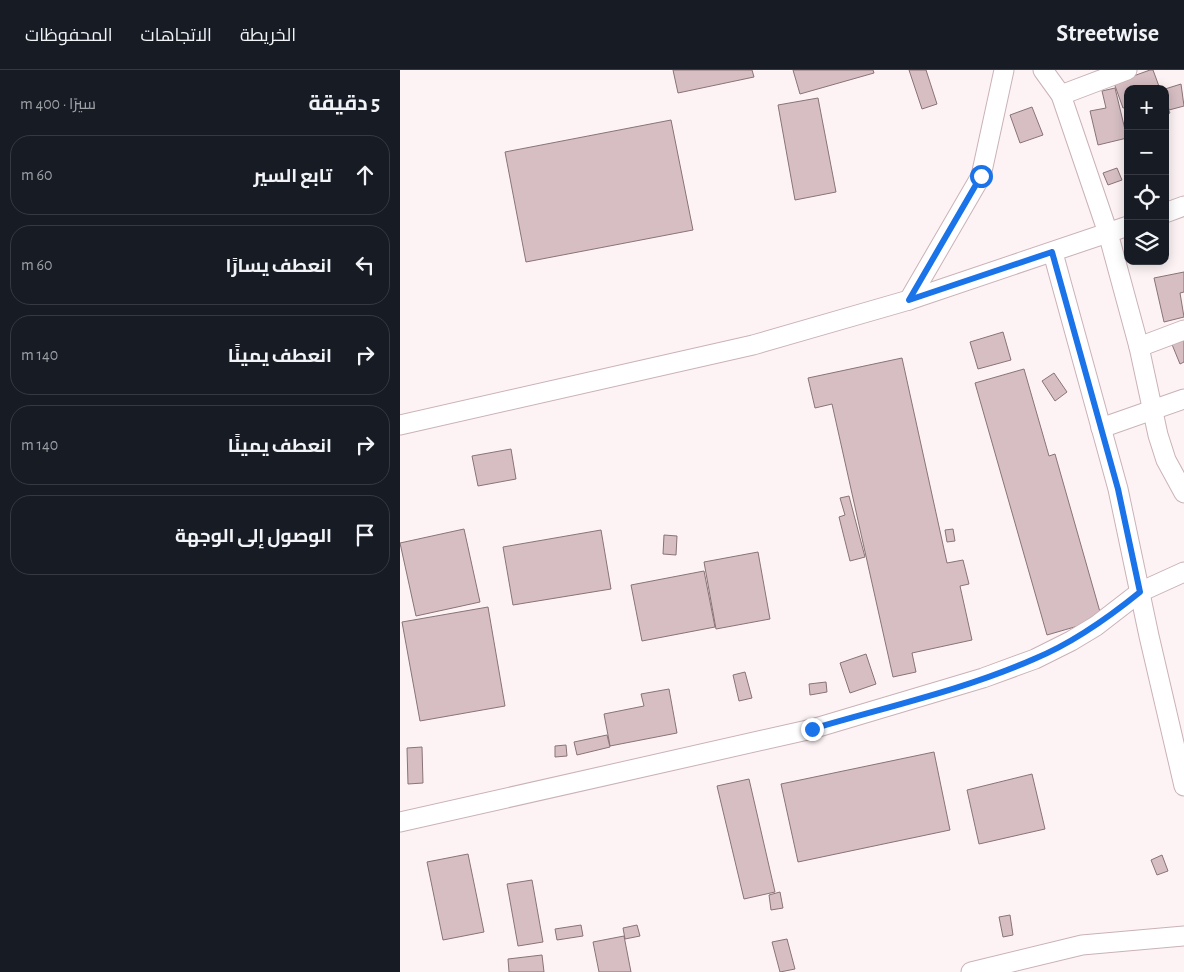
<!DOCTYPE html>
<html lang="ar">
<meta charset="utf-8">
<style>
:root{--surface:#171b24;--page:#20242c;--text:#f1f3f6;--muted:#9ea1a6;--line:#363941}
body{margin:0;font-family:"Alegreya Sans",Cairo,sans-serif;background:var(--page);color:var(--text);direction:rtl}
.controls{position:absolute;right:15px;top:15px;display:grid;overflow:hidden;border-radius:10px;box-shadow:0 2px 12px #0003}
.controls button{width:45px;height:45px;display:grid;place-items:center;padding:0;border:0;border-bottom:1px solid var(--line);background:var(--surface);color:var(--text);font:25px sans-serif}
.stop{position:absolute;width:15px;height:15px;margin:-11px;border:4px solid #1a73e8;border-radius:50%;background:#fff}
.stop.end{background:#1a73e8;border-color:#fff;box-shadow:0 1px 5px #0008}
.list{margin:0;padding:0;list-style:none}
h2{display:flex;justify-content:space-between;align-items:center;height:65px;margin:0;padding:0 20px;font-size:21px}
h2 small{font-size:16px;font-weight:400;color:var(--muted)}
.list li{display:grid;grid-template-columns:32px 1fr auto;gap:15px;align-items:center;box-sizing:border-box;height:80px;margin:0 10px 10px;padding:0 10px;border:1px solid var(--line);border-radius:20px}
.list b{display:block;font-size:19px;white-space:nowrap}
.list em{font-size:16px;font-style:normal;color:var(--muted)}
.icon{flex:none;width:28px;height:28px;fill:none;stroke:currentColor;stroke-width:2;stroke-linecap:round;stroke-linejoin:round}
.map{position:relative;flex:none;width:784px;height:902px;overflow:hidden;direction:ltr}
header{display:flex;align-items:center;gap:30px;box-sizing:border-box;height:70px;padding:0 25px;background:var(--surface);border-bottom:1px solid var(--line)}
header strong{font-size:24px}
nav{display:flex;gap:28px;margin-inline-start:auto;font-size:18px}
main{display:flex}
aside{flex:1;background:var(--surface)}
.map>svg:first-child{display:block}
.building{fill:#d6bec3;stroke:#897377}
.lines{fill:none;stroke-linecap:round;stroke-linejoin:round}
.minor-casing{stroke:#cab2b7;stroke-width:21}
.minor{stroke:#fff;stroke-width:19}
.route{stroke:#1a73e8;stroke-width:6}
</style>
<header>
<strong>Streetwise</strong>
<nav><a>الخريطة</a><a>الاتجاهات</a><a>المحفوظات</a></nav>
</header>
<main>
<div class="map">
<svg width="784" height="902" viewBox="0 0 784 902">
<rect width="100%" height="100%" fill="#fdf3f5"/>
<g class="building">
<polygon points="273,0 352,0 354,7 278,23"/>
<polygon points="393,0 473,0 474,3 400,24"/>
<polygon points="509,0 526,0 537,34 522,39"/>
<polygon points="750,0 753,0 760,19 728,19 728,37 723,38 714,13"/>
<polygon points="781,14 784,36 769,40 765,19"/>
<polygon points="715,18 727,68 698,75 690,41 706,38 702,21"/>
<polygon points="418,28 436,122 395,130 378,35"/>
<polygon points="765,32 770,43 765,45"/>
<polygon points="632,37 643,65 620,73 610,45"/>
<polygon points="271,50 293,160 126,192 105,82"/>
<polygon points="717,98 722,110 708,115 703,103"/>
<polygon points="784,202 784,222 780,223 784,247 764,252 754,208"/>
<polygon points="603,262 611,290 578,299 570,272"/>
<polygon points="784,267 784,292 780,294 771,272"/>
<polygon points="502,288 547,493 563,490 569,514 560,516 572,570 512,583 516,602 493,607 432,334 415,338 408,308"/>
<polygon points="624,299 649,386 655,384 702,549 647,565 575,313"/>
<polygon points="654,303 667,322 655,331 642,311"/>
<polygon points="111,379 116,409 78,416 72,386"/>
<polygon points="449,426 465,487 450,491 439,447 445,445 440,428"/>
<polygon points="64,459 80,532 16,546 0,473"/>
<polygon points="553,459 555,471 547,472 545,460"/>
<polygon points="201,460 211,519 113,535 103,477"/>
<polygon points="264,465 277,466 276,485 263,484"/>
<polygon points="358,482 370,549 316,559 304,492"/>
<polygon points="304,501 315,557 242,571 231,515"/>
<polygon points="88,537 105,636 20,651 2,552"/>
<polygon points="466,584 476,614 450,623 440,593"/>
<polygon points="345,602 352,628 339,631 333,605"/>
<polygon points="426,612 427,622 410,625 409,614"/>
<polygon points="269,619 277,663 210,676 204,644 244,636 241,624"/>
<polygon points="207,665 210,677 177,685 174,672"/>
<polygon points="166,675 167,686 155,687 155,676"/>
<polygon points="22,677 23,713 8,714 7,678"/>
<polygon points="534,682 550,760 398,792 381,714"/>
<polygon points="632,704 645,759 579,774 567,720"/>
<polygon points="349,709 375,822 344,829 317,716"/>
<polygon points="68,784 84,862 43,870 27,792"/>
<polygon points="762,785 768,801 757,805 751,790"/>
<polygon points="132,810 143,872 118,876 107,814"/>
<polygon points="380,822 383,838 371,840 369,825"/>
<polygon points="610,845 613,865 603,867 599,847"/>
<polygon points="181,855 183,866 157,870 155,859"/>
<polygon points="237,855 240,866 225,869 223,858"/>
<polygon points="224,866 231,902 199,902 193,872"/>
<polygon points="387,869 395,899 380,902 372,872"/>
<polygon points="142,885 144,902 109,902 108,889"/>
</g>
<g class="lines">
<g class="minor-casing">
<g id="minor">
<polyline points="643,0 661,25 708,163 739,277 758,365 766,390 784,423"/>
<polyline points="661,25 727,0"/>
<polyline points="765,143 784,136"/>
<polyline points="653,183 718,419 749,566 784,716"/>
<polyline points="509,230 581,106 604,0"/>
<polyline points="739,277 784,260"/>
<polyline points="0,355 353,275 509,230 728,156"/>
<polyline points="701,358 784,329"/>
<polyline points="0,752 412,659 583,608 635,589 671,571 696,556 740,522 784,502"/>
<polyline points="571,902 682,875 784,866"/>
</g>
</g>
<use href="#minor" class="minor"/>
</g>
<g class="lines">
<path class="route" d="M412,659c74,-22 152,-39 222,-70 39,-16 74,-41 106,-67l-22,-103 -66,-237 -143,48 72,-124"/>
</g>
</svg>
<div class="controls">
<button>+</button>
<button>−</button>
<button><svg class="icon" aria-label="locate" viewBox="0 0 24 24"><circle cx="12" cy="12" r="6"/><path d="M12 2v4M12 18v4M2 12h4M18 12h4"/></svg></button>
<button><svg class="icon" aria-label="layers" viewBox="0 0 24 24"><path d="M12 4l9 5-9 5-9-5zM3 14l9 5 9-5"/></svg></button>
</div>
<div class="stop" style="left:581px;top:106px"></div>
<div class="stop end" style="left:412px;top:659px"></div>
</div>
<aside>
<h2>5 دقيقة<small>سيرًا · 400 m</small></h2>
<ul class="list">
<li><svg class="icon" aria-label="ahead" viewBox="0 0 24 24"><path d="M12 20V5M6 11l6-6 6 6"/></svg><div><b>تابع السير</b></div><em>60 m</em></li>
<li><svg class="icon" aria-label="left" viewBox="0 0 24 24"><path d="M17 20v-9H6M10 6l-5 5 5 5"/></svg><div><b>انعطف يسارًا</b></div><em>60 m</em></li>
<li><svg class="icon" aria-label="right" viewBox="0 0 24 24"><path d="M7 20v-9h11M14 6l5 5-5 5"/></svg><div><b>انعطف يمينًا</b></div><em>140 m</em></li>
<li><svg class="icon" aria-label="right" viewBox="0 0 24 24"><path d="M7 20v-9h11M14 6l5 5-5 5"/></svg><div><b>انعطف يمينًا</b></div><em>140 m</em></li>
<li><svg class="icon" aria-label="arrive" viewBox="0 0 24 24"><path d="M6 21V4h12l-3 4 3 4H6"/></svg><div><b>الوصول إلى الوجهة</b></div></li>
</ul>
</aside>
</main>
